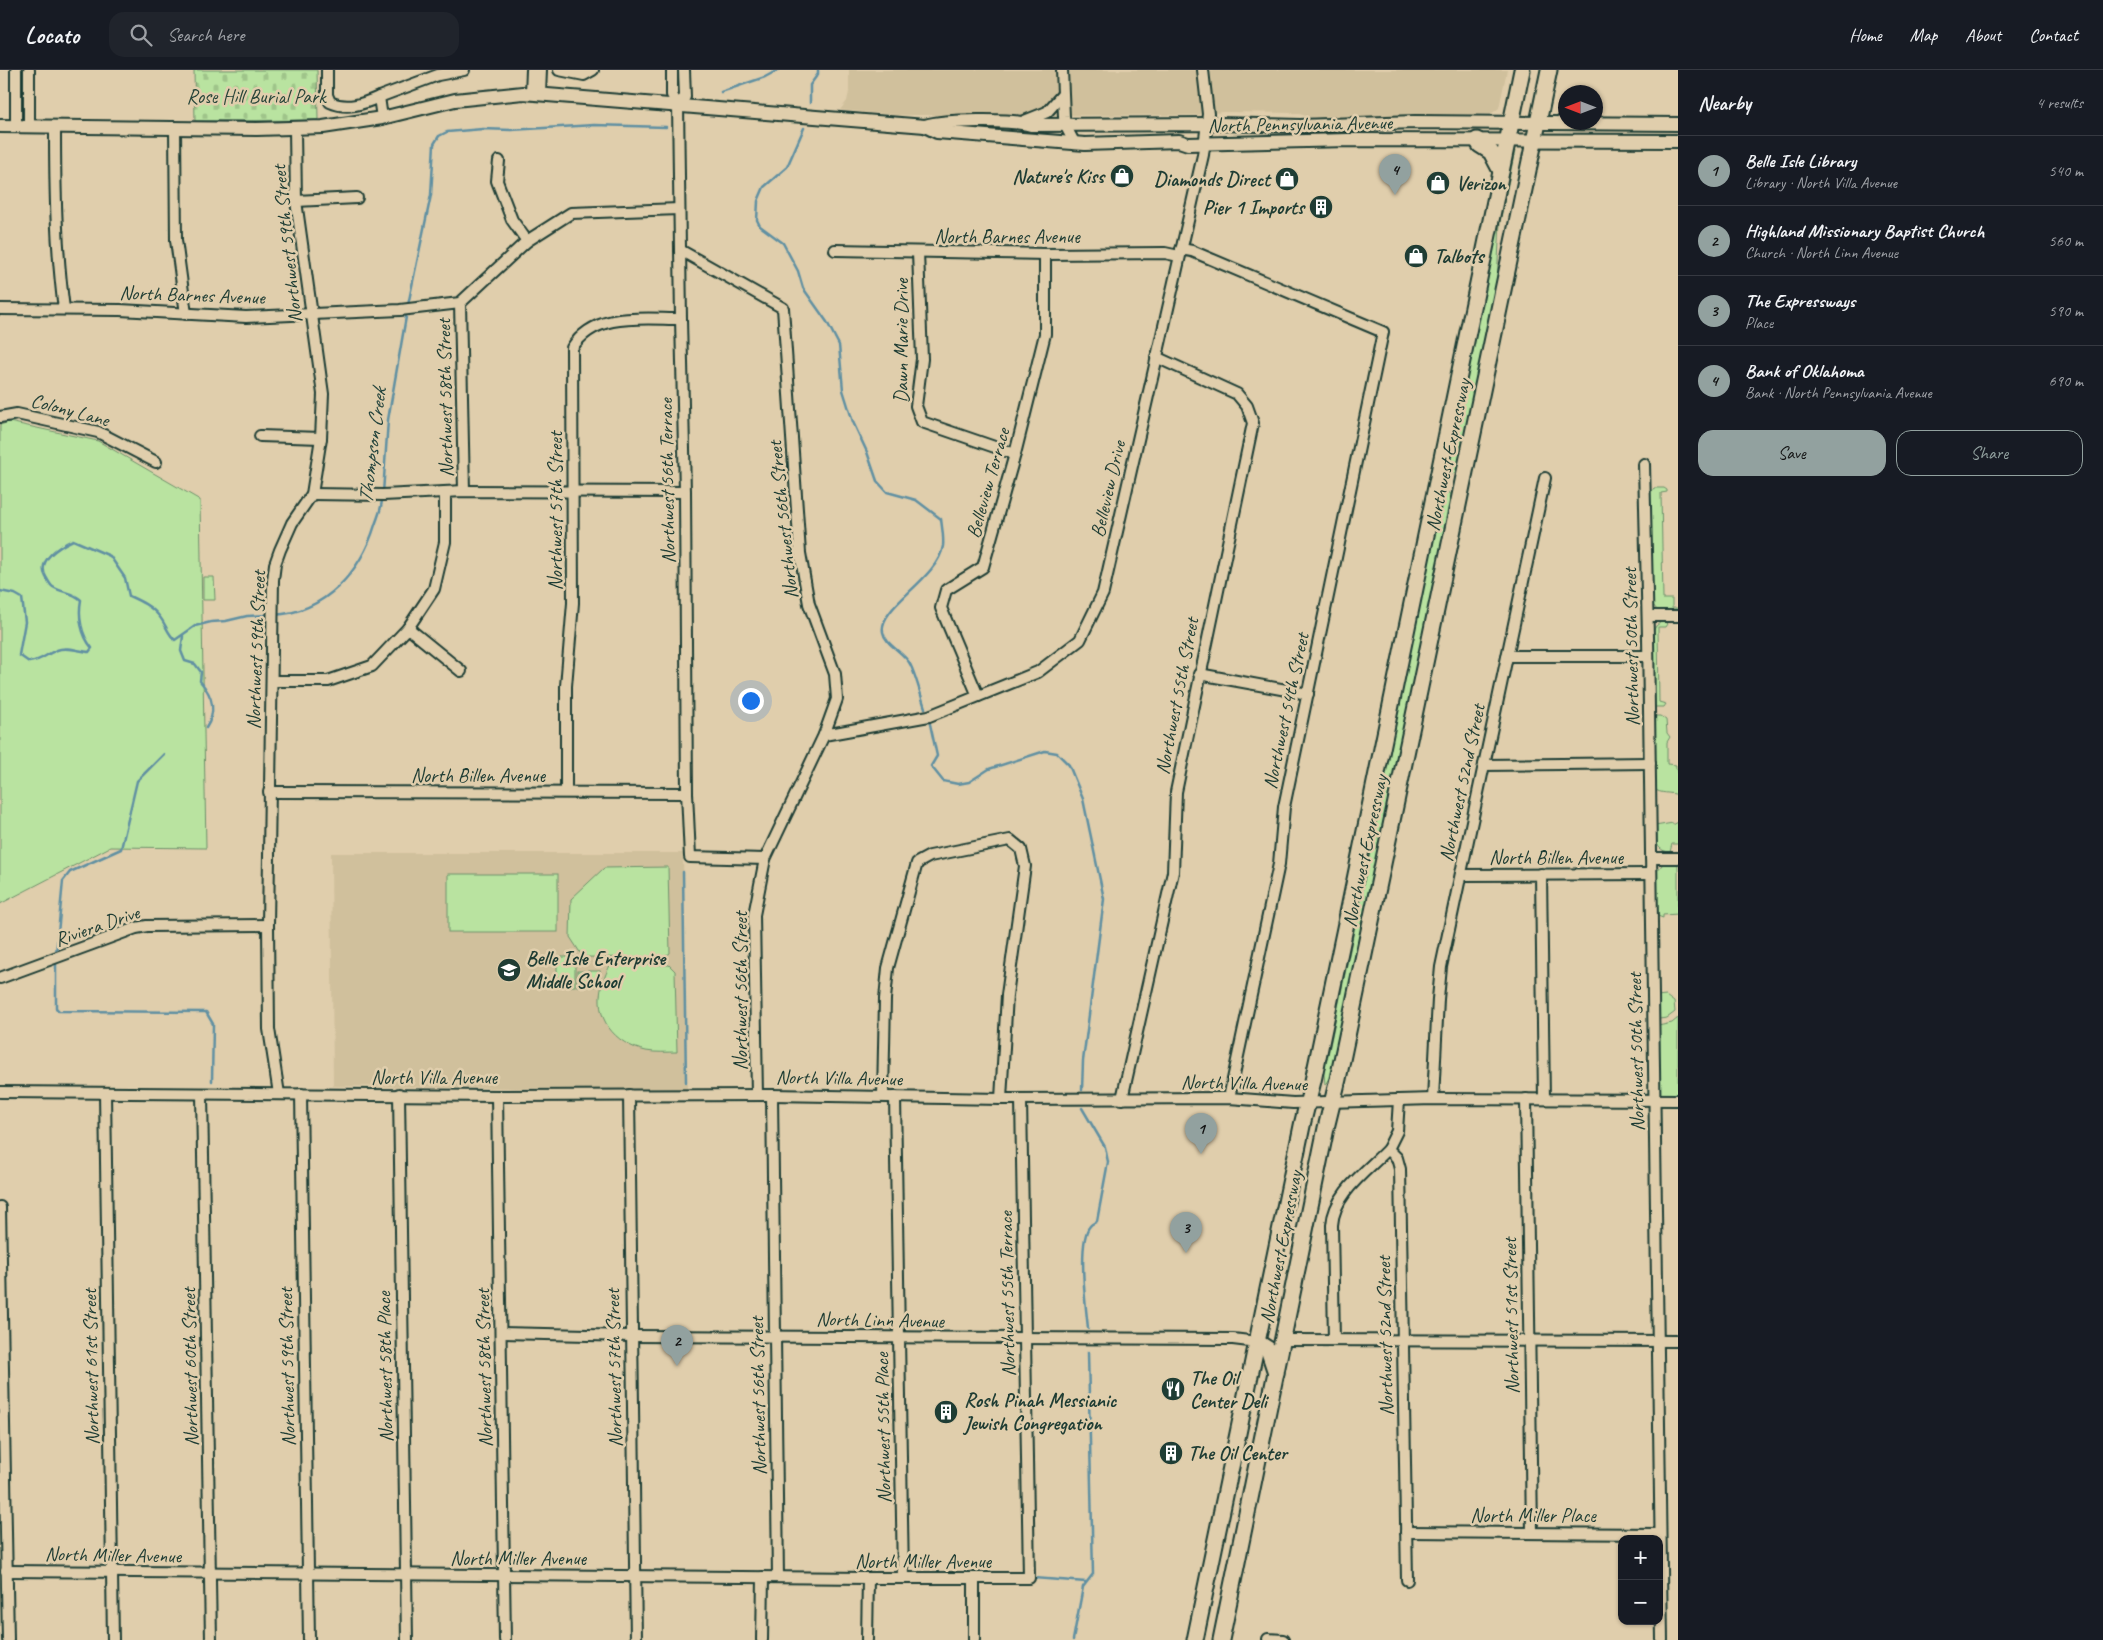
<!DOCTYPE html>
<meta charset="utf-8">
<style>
:root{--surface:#171b24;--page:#20242c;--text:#f1f3f6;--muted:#9ea1a6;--line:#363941;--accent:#92a19f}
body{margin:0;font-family:Caveat,sans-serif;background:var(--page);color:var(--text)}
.controls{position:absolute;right:15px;bottom:15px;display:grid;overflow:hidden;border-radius:10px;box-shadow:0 1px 4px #0004}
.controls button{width:45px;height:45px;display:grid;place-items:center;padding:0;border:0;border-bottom:1px solid var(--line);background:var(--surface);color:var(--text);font:25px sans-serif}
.compass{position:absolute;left:1558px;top:15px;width:45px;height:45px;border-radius:50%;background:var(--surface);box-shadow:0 1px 4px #0004;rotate:270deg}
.you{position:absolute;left:750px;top:630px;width:18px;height:18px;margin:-12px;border:4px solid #fff;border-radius:50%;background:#1a73e8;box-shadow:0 0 0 8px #1a73e833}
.badge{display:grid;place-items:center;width:32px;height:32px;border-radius:50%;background:var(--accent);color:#111;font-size:16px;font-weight:700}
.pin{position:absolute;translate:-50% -41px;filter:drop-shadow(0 1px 2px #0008)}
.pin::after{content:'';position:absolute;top:26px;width:18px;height:15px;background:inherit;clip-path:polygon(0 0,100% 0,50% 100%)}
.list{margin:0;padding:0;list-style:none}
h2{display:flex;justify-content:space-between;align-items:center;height:65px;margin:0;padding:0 20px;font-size:21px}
h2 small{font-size:16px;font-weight:400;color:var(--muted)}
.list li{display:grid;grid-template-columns:32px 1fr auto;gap:15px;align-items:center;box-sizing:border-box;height:70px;padding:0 20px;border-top:1px solid var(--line)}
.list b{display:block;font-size:19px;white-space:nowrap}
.list p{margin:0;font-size:16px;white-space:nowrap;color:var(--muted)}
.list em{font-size:16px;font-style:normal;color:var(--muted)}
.actions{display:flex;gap:10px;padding:15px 20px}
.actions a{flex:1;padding:11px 0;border:1px solid var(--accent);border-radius:15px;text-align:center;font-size:18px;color:var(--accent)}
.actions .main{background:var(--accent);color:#111}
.icon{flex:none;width:28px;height:28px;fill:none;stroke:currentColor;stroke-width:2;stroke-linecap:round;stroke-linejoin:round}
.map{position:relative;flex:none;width:1678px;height:1570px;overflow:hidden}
header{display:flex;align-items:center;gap:30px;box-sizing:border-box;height:70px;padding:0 25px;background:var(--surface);border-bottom:1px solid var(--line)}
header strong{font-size:24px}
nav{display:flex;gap:28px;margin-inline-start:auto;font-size:18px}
.search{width:350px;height:45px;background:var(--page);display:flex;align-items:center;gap:12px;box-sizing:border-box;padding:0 18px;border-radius:15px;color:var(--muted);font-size:19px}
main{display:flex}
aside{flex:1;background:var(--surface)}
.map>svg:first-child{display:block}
.built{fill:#d0c09c}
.grass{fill:#b9e3a0;stroke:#6c906a}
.cemetery{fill:url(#cemetery-stones);stroke:#6c906a}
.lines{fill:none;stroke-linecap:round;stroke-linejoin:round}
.stream{stroke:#6190a2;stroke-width:2.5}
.minor-casing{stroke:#1f3d34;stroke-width:14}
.major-casing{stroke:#1f3d34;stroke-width:16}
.highway-casing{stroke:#1f3d34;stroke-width:19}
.minor{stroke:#e0ceac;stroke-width:10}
.major{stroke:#e0ceac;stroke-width:12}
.highway{stroke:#e0ceac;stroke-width:15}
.labels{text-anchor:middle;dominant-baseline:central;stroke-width:5;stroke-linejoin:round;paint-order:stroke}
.park-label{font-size:20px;fill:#274539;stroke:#e0ceac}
.street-label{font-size:20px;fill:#1f3d34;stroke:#e0ceac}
.poi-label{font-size:20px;font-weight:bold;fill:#1f3d34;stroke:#e0ceac;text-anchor:start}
.water-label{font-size:21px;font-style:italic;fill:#24443d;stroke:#e0ceac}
</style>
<header>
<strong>Locato</strong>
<div class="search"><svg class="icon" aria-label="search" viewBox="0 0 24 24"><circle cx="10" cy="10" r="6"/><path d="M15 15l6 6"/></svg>Search here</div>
<nav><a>Home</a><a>Map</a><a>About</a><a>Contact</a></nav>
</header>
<main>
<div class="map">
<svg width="1678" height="1570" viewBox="0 0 1678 1570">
<defs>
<pattern id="cemetery-stones" width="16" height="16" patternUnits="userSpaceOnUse" patternTransform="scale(1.25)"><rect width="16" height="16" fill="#b9e3a0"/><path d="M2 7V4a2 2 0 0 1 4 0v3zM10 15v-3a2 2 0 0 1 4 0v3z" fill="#9fc48a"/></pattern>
</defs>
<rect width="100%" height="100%" fill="#e0ceac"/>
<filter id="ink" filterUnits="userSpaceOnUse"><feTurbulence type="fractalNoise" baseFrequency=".02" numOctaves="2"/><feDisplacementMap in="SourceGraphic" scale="10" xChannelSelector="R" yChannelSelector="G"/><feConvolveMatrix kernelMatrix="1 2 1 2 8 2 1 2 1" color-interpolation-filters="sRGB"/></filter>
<g filter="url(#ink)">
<g class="built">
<polygon points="849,0 1507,0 1499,38 1491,44 1309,47 1296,43 1223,42 1197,45 897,45 840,40 847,31 849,22"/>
<polygon points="331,783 683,783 687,1020 333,1016"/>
</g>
<g class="grass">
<polygon points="1515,81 1500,152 1497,211 1457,401 1451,405 1446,399 1512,83"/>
<polygon points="9,352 98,371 200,430 206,778 110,777 0,834 0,355"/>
<polygon points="1654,418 1664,418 1667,420 1667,422 1661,423 1663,529 1672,529 1672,538 1678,538 1678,542 1658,541 1652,534 1650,423"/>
<polygon points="1446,422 1451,424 1452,427 1332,1003 1325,1015 1324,1004 1354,861 1356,830 1442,423"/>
<polygon points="203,507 214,507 215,530 203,530"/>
<polygon points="1661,552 1665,552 1667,554 1665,557 1658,557 1659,632 1666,634 1664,637 1656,637 1653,634 1652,563 1656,556"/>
<path d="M1654,646h6l6,4 1,13 3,4 -3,5v22l9,1v4h2v26c-7,-3 -19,-1 -23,-6z"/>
<path d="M1678,752v22h-6l-2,8c-15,-1 -15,-14 -15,-26l18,-3v2z"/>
<polygon points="1667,793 1678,793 1678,844 1663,845 1663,848 1655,845 1654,804 1663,794"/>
<polygon points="668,797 670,883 663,888 583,887 570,867 571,829 604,798"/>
<rect x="448" y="804" width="110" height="58"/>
<rect x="557" y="887" width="18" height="29"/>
<path d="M611,893l58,2 6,6 2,81c-10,0 -21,1 -31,-1 -32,-7 -53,-34 -44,-66 2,-8 6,-15 9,-22z"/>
<rect x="577" y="901" width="23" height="15"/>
<polygon points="1666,926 1674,932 1675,942 1667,948 1659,949 1657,927"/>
<polygon points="1678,948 1678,1026 1664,1026 1659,1021 1658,956 1672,953"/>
</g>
<polygon class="cemetery" points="194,0 317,0 318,50 195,51"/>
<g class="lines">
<g class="stream">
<polyline points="721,22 765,7 778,0"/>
<polyline points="810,33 810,15 818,4 818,0"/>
<path d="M804,58l-17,39 -23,20 -6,14 -1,19 3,6 23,17 15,28 5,17 24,34 12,23 4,45 10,32 14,30 10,29 10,11 29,8 25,19c1,9 3,19 2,27 -5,33 -65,61 -60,86 2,13 21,20 27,32 5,9 11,32 15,44"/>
<polyline points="408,235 431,125 434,74 439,66 447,62 483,59 511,60 594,55 666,57"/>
<polyline points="383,423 388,350 407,241"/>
<path d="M0,521l15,3 7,4 3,24 -6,33 10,7c15,-2 15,-7 28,-12 9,-4 22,1 32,2l3,-4c-11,-13 -14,-32 -11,-48 -8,-8 -19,-7 -28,-13 -3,-2 -5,-7 -7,-10 -10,-17 14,-31 27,-37l37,16 15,22 4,18c11,5 22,10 30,20 7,8 8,17 16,24l20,-14 16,-4 15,-1 21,-5 22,-1"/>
<path d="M274,545c52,-3 87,-44 101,-90 3,-9 7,-17 7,-26"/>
<path d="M183,566l-2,15 4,10 10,3 6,8 -1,9c13,15 17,30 6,47"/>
<polyline points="930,654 937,686 931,696 943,711 958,714 969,712 989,699 1045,681 1057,683 1069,695 1083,729 1104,829 1083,991 1082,1020"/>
<polyline points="683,802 686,1012"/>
<polyline points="56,884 63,811 70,802 121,779 137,711 164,684"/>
<polyline points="56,889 56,938 59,941 206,942 213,954 212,1011"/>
<path d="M1082,1038l23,39 3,15 -11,59c-2,2 -5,2 -7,5 -13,15 -4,82 -2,102"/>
<polyline points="1034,1508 1086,1512"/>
<polyline points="1073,1570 1083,1517 1093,1504 1088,1282"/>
</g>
<g class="minor-casing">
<g id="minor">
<polyline points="16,0 16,56"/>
<polyline points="29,0 29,56"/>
<path d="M327,0v25l3,7c17,8 33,2 49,-5l3,21"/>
<polyline points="559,0 584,5 593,0"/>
<polyline points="672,0 672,25 678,35 681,249 685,422 687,723 690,787 765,789"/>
<polyline points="1062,0 1064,47 1065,55 1074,72"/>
<polyline points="531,23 532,0"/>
<polyline points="540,24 541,0"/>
<polyline points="379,27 438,5 464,0"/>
<polyline points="678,35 685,27 684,0"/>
<polyline points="1022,52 1047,42 1062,25"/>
<path d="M55,56c0,62 1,122 9,183"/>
<polyline points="175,59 176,170 186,244"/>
<polyline points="499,91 497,111 512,150 527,171"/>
<polyline points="296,131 357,128"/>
<polyline points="1181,179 1192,181 1383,262 1284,737 1279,794 1229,1028"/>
<polyline points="680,180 783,238 800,483 809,534 835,604 837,629 824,665 765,789 754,845 757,1025"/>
<polyline points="835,180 1045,184 1165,183 1179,186"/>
<polyline points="918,182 922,289 916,336 922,352 1015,384"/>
<polyline points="460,233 464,421"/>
<polyline points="0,239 120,240 246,247 400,240 460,233 527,171 571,143 679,139"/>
<polyline points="0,347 17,344 98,362 156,392"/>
<polyline points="260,366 321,368"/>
<polyline points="1644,394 1648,567 1662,1570"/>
<polyline points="312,424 383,425 464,421 685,422"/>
<polyline points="1648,546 1678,546"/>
<polyline points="408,558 461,601"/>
<polyline points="1507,586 1648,586"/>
<polyline points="1199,604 1308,624"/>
<polyline points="273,611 328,611 372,596 408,558 434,519 445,472 445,423"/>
<polyline points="978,626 941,538 946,520 983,497 1015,384 1045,264 1045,184"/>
<polyline points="824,665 929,646 1038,602 1080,570 1103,523 1203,85 1208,44 1203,0"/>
<polyline points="1484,695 1650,693"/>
<polyline points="269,722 687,723"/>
<path d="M566,722v-106l7,-83 -1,-255c23,-37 71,-29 109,-29"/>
<polyline points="1651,788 1678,788"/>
<polyline points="1541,804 1544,1029"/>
<polyline points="1461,805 1651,804"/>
<polyline points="0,908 136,858 147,856 268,855"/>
<polyline points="0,1022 497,1026 772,1025 1001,1029 1229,1028 1293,1033 1433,1029 1678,1030"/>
<polyline points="105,1023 113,1570"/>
<polyline points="202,1024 211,1570"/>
<polyline points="279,1024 269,959 268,855 273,510 275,494 280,480 292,453 312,424 321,368 323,324 296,131 295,59"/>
<polyline points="301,1024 309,1570"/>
<polyline points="399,1024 407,1570"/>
<polyline points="629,1025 636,1570"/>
<polyline points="772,1025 778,1507"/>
<polyline points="497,1026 505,1570"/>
<polyline points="883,1026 885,929 888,898 917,793 930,786 1010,770 1021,779 1025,796 1007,925 1001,1029"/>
<polyline points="895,1027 903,1508"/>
<polyline points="1122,1029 1173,802 1176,722 1253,353 1247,336 1237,324 1156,287"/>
<polyline points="1433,1029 1438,929 1441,897 1545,408"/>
<polyline points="1526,1029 1532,1463"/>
<polyline points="1399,1030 1397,1061 1388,1079 1397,1088 1400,1099 1407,1510"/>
<polyline points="0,1137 8,1570"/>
<polyline points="501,1263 631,1266 1233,1269 1257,1272"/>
<polyline points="1284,1270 1678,1271"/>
<path d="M1334,1270l-2,-115c2,-32 35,-54 56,-76"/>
<polyline points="1406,1462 1660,1464"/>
<polyline points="6,1501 868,1508 1029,1508 1021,1029"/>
<polyline points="1268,1569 1283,1570"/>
<polyline points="762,1570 763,1507"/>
<polyline points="867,1570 868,1508"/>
<polyline points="974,1570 974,1509"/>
</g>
</g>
<g class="major-casing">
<g id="major">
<path d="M0,56l257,3 66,-2 59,-9 73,-18 68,-7 402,33c20,-6 86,-7 106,-1l190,-1 79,2 115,-4 263,2"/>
<polyline points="925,56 937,62 1085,74 1179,71 1188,74 1348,70 1678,71"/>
</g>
</g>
<g class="highway-casing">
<g id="highway">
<polyline points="1477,70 1480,75 1491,82 1501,101"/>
<polyline points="1257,1272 1268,1279 1276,1303"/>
<polyline points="1195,1570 1303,1051 1313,1011 1345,858 1522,0"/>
<polyline points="1221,1570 1326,1058 1338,1009 1549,0"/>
</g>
</g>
<use href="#minor" class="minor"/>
<use href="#major" class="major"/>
<use href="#highway" class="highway"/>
</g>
</g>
<defs>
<g id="shop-disc" transform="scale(1.25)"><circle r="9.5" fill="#1f3d34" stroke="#e0ceac"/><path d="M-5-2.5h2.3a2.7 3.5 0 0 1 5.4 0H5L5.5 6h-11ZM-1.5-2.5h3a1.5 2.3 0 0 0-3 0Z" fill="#fff"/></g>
<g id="building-disc" transform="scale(1.25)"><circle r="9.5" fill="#1f3d34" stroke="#e0ceac"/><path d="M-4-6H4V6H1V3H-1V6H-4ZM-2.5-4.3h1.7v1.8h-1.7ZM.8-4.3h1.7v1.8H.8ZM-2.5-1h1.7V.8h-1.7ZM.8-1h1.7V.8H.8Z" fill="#fff"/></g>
<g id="school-disc" transform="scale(1.25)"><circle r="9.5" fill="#1f3d34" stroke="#e0ceac"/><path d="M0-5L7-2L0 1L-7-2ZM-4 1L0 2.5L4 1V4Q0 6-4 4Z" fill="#fff"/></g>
<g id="restaurant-disc" transform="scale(1.25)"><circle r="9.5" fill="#1f3d34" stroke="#e0ceac"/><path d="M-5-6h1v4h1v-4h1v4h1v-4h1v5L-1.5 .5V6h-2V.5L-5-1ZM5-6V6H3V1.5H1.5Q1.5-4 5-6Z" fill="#fff"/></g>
</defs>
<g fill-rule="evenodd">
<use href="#shop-disc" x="1122" y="106"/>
<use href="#shop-disc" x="1287" y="109"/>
<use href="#shop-disc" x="1438" y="113"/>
<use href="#building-disc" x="1321" y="137"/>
<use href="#shop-disc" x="1416" y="186"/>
<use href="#school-disc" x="509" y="900"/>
<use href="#restaurant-disc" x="1173" y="1319"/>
<use href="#building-disc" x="946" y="1342"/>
<use href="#building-disc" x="1171" y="1383"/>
</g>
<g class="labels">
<g class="park-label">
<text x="256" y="26">Rose Hill Burial Park</text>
</g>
<g class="street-label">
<text transform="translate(1300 54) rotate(-1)">North Pennsylvania Avenue</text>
<text x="1007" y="166">North Barnes Avenue</text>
<text transform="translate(287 174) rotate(-96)">Northwest 59th Street</text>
<text transform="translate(192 225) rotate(2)">North Barnes Avenue</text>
<text transform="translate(901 271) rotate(-90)">Dawn Marie Drive</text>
<text transform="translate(445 328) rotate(-91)">Northwest 58th Street</text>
<text transform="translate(70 340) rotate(15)">Colony Lane</text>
<text transform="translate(1448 385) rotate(-78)">Northwest Expressway</text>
<text transform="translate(667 411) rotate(-91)">Northwest 56th Terrace</text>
<text transform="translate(988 413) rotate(-74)">Belleview Terrace</text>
<text transform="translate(1108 419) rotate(-77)">Belleview Drive</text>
<text transform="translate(555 441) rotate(-90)">Northwest 57th Street</text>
<text transform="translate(783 450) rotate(-96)">Northwest 56th Street</text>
<text transform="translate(1631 577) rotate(-91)">Northwest 50th Street</text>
<text transform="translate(256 580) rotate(-88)">Northwest 59th Street</text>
<text transform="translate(1177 626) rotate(-79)">Northwest 55th Street</text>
<text transform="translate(1286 641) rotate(-78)">Northwest 54th Street</text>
<text x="478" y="705">North Billen Avenue</text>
<text transform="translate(1462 713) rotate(-78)">Northwest 52nd Street</text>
<text transform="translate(1365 781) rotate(-78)">Northwest Expressway</text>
<text x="1556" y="787">North Billen Avenue</text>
<text transform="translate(97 856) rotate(-19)">Riviera Drive</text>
<text transform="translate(740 921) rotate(-90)">Northwest 56th Street</text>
<text transform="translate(1636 982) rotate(-91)">Northwest 50th Street</text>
<text x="434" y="1007">North Villa Avenue</text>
<text transform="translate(839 1008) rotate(1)">North Villa Avenue</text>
<text transform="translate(1244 1013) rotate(1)">North Villa Avenue</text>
<text transform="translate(1281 1177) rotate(-79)">Northwest Expressway</text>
<text transform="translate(1007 1224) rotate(-91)">Northwest 55th Terrace</text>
<text transform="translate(1511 1246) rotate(-91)">Northwest 51st Street</text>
<text transform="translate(880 1250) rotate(1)">North Linn Avenue</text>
<text transform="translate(1385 1266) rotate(-91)">Northwest 52nd Street</text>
<text transform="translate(91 1297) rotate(-91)">Northwest 61st Street</text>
<text transform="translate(190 1297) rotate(-91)">Northwest 60th Street</text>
<text transform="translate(287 1297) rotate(-91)">Northwest 59th Street</text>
<text transform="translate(385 1297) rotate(-91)">Northwest 58th Place</text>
<text transform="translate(484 1298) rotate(-91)">Northwest 58th Street</text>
<text transform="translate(614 1298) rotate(-91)">Northwest 57th Street</text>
<text transform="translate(758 1326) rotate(-91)">Northwest 56th Street</text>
<text transform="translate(883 1358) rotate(-91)">Northwest 55th Place</text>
<text x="1533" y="1445">North Miller Place</text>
<text transform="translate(113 1485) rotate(1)">North Miller Avenue</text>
<text x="518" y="1488">North Miller Avenue</text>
<text x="923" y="1491">North Miller Avenue</text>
</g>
<g class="poi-label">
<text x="1104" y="106" text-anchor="end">Nature's Kiss</text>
<text x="1270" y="109" text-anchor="end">Diamonds Direct</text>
<text x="1456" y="113">Verizon</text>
<text x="1304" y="137" text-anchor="end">Pier 1 Imports</text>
<text x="1434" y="186">Talbots</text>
<text x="526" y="888">Belle Isle Enterprise<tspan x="526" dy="23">Middle School</tspan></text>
<text x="1190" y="1308">The Oil<tspan x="1190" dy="23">Center Deli</tspan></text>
<text x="964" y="1330">Rosh Pinah Messianic<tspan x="964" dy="23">Jewish Congregation</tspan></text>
<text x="1188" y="1383">The Oil Center</text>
</g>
<g class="water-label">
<text transform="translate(372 376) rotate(-83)">Thompson Creek</text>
</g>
</g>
</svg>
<div class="controls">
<button>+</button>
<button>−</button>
</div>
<svg class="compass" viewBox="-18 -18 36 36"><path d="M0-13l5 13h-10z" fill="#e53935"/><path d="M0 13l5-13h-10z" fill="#9ea1a6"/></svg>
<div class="you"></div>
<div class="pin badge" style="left:1201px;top:1084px">1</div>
<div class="pin badge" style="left:677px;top:1296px">2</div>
<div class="pin badge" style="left:1186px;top:1183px">3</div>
<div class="pin badge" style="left:1395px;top:125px">4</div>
</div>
<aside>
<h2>Nearby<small>4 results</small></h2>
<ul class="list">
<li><span class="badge">1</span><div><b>Belle Isle Library</b><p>Library · North Villa Avenue</p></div><em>540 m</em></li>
<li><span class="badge">2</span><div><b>Highland Missionary Baptist Church</b><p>Church · North Linn Avenue</p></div><em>560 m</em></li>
<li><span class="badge">3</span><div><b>The Expressways</b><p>Place</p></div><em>590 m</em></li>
<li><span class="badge">4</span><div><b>Bank of Oklahoma</b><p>Bank · North Pennsylvania Avenue</p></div><em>690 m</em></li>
</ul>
<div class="actions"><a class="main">Save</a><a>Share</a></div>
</aside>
</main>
